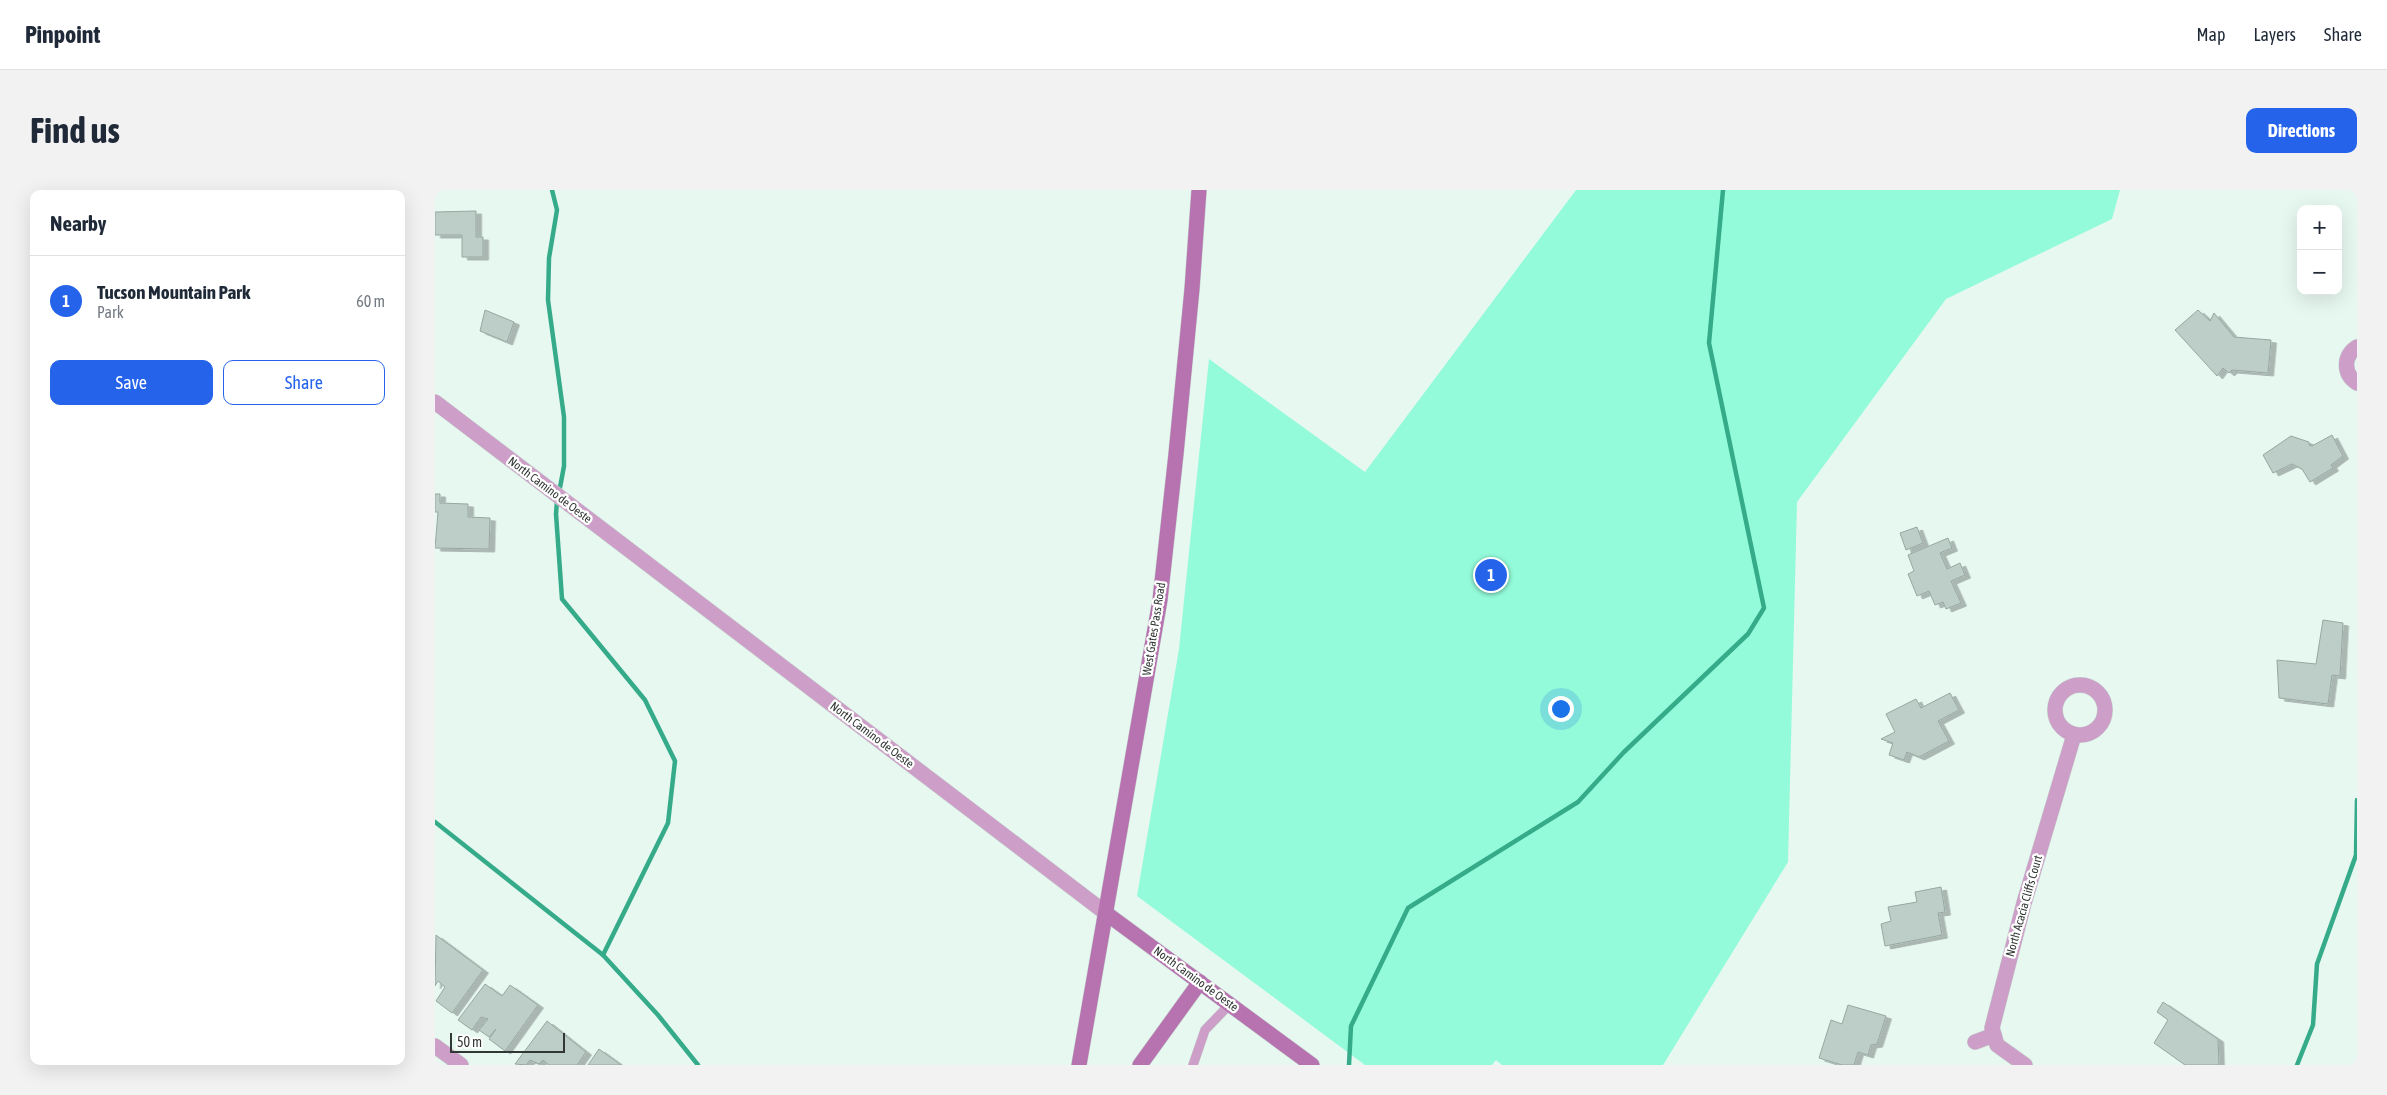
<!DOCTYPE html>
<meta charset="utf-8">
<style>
:root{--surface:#fff;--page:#f2f2f3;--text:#1f2937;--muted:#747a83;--line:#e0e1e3;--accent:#2563eb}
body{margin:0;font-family:"Asap Condensed",sans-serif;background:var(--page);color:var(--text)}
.controls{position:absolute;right:15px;top:15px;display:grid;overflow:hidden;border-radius:10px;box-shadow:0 5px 20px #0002}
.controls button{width:45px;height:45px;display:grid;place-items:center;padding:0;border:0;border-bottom:1px solid var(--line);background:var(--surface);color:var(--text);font:25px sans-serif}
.scale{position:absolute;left:15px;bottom:12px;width:115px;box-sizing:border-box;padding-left:5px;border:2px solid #313735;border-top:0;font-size:14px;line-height:18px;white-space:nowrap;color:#313735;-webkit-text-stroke:4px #fff;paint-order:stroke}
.you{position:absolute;left:1125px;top:518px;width:18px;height:18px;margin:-12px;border:4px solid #fff;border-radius:50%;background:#1a73e8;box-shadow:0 0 0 8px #1a73e833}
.badge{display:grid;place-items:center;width:32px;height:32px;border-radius:50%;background:var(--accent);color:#fff;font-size:16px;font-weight:700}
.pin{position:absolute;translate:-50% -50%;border:2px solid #fff;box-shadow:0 1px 5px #0006}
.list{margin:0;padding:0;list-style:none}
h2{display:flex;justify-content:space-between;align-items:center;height:65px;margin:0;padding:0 20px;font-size:21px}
h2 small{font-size:16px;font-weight:400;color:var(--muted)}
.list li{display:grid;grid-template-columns:32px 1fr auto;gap:15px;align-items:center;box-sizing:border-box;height:90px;padding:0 20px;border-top:1px solid var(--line)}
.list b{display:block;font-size:19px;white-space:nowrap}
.list p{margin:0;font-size:16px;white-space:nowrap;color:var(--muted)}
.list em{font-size:16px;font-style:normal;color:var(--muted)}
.actions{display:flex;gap:10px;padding:15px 20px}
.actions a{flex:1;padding:11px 0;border:1px solid var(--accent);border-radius:10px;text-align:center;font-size:18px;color:var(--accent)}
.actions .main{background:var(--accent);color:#fff}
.map{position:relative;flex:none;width:1922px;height:875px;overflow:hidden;border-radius:10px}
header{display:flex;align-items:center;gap:30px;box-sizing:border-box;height:70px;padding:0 25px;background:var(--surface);border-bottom:1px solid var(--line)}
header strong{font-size:24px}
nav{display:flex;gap:28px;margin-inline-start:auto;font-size:18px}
.intro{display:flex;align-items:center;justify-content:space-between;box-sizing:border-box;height:120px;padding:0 30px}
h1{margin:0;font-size:35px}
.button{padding:12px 22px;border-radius:10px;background:var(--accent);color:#fff;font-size:18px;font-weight:700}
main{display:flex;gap:30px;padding:0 30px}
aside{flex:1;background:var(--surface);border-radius:10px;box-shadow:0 5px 20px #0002}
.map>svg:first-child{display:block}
.green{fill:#93fbd9}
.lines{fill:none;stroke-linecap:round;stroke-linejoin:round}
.stream{stroke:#35ab8a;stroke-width:4.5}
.building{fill:#bdcec8;stroke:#97a7a0;filter:url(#shadow)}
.lane-casing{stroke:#c6d5cf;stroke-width:10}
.street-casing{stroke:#c6d5cf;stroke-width:16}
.secondary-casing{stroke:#c6d5cf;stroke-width:16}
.lane{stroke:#cd9ec7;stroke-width:9}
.street{stroke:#cd9ec7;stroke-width:15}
.secondary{stroke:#b773b0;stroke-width:15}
.labels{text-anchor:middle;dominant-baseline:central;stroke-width:4.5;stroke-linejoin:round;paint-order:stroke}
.street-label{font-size:12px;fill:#313735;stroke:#fff}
</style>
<header>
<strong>Pinpoint</strong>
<nav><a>Map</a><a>Layers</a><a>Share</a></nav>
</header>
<div class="intro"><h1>Find us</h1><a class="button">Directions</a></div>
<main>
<aside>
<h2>Nearby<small></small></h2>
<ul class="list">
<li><span class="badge">1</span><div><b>Tucson Mountain Park</b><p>Park</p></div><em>60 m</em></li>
</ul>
<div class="actions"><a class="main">Save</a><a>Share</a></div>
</aside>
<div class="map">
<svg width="1922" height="875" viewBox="0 0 1922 875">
<defs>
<filter id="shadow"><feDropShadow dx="5.5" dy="3" stdDeviation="0" flood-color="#0004"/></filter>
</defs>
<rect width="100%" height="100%" fill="#e7f8f1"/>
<polygon class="green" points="1141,0 1685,0 1677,29 1511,109 1362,312 1353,672 1228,875 1067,875 1061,870 1057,875 930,875 702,706 744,459 774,169 930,282"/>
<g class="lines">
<g class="stream">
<polyline points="117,0 122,20 114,68 113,110 129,227 129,276 124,303"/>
<polyline points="122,311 121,324 127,409 210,510 240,571 233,633 168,765"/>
<polyline points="0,632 168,765 223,825 263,875"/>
<polyline points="914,875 916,836 973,718 1143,612 1189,562 1313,444 1329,418 1274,153 1288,0"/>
<polyline points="1862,875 1878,835 1882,774 1921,665 1922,610"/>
</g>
</g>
<g class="building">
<polygon points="41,21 41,47 48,47 48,67 27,67 27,45 0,45 0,22"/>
<polygon points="50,120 79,132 72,152 45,141"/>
<polygon points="1763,120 1775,131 1779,123 1799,147 1836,150 1833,183 1797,180 1794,183 1788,178 1782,186 1740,140"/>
<polygon points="1897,245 1908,266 1896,275 1898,278 1875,292 1867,279 1857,274 1838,283 1828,265 1856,246 1874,252 1874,255 1877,256"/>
<polygon points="0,304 5,304 5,313 33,314 33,327 55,328 54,359 0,358 3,322 0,322"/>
<polygon points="1482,337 1488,353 1471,360 1465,343"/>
<polygon points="1513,348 1517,358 1505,363 1512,379 1525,373 1530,385 1516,391 1526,413 1511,419 1508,412 1500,415 1494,401 1482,406 1473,384 1479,381 1473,365"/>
<polygon points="1888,430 1908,433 1905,486 1897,485 1893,514 1844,508 1842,470 1881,474"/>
<polygon points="1515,503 1524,520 1503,531 1514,551 1484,567 1472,562 1469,570 1454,565 1458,553 1446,549 1460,542 1451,524 1481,509 1486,518"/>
<polygon points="1506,697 1510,722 1503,723 1507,745 1450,756 1446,734 1456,731 1453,717 1482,712 1480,702"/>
<polygon points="1,745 48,780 17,823 1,811 10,797 3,791 0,796"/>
<polygon points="50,794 67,806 75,795 103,815 70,861 54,849 61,839 54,847 44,840 53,829 46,827 37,840 23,830"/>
<polygon points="1728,812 1783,849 1784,875 1750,875 1719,853 1733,830 1722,822"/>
<polygon points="1413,815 1451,826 1442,854 1436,855 1433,865 1423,862 1419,875 1407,875 1384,868 1396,830 1407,834"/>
<polygon points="112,831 151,862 142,875 114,875 108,870 104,874 95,870 91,875 80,874"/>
<polygon points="164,859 186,875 153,875"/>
</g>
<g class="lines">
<g class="lane-casing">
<polyline id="lane" points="758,875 770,840 795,814"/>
</g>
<g class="street-casing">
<g id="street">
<path d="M1922,157c-14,9 -14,27 0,36"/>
<polyline points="0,212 672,724"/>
<circle cx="1645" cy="520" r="25"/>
<polyline points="1540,852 1559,845"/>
<polyline points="0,856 26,875"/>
<polyline points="1590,875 1562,855 1557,838 1589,713 1639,545"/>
</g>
</g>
<g class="secondary-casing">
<g id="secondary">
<polyline points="672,724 877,875"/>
<polyline points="644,875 725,410 741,264 757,99 764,0"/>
<polyline points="705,875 765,792"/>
</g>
</g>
<use href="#lane" class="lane"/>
<use href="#street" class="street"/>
<use href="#secondary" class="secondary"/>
</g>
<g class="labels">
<g class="street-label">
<text transform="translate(115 300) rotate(37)">North Camino de Oeste</text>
<text transform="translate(719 439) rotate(-81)">West Gates Pass Road</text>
<text transform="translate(437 545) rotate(37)">North Camino de Oeste</text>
<text transform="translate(1589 716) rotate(-74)">North Acacia Cliffs Court</text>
<text transform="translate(761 789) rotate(36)">North Camino de Oeste</text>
</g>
</g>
</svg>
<div class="controls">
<button>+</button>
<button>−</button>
</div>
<div class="scale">50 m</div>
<div class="you"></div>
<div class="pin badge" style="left:1056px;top:385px">1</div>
</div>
</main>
